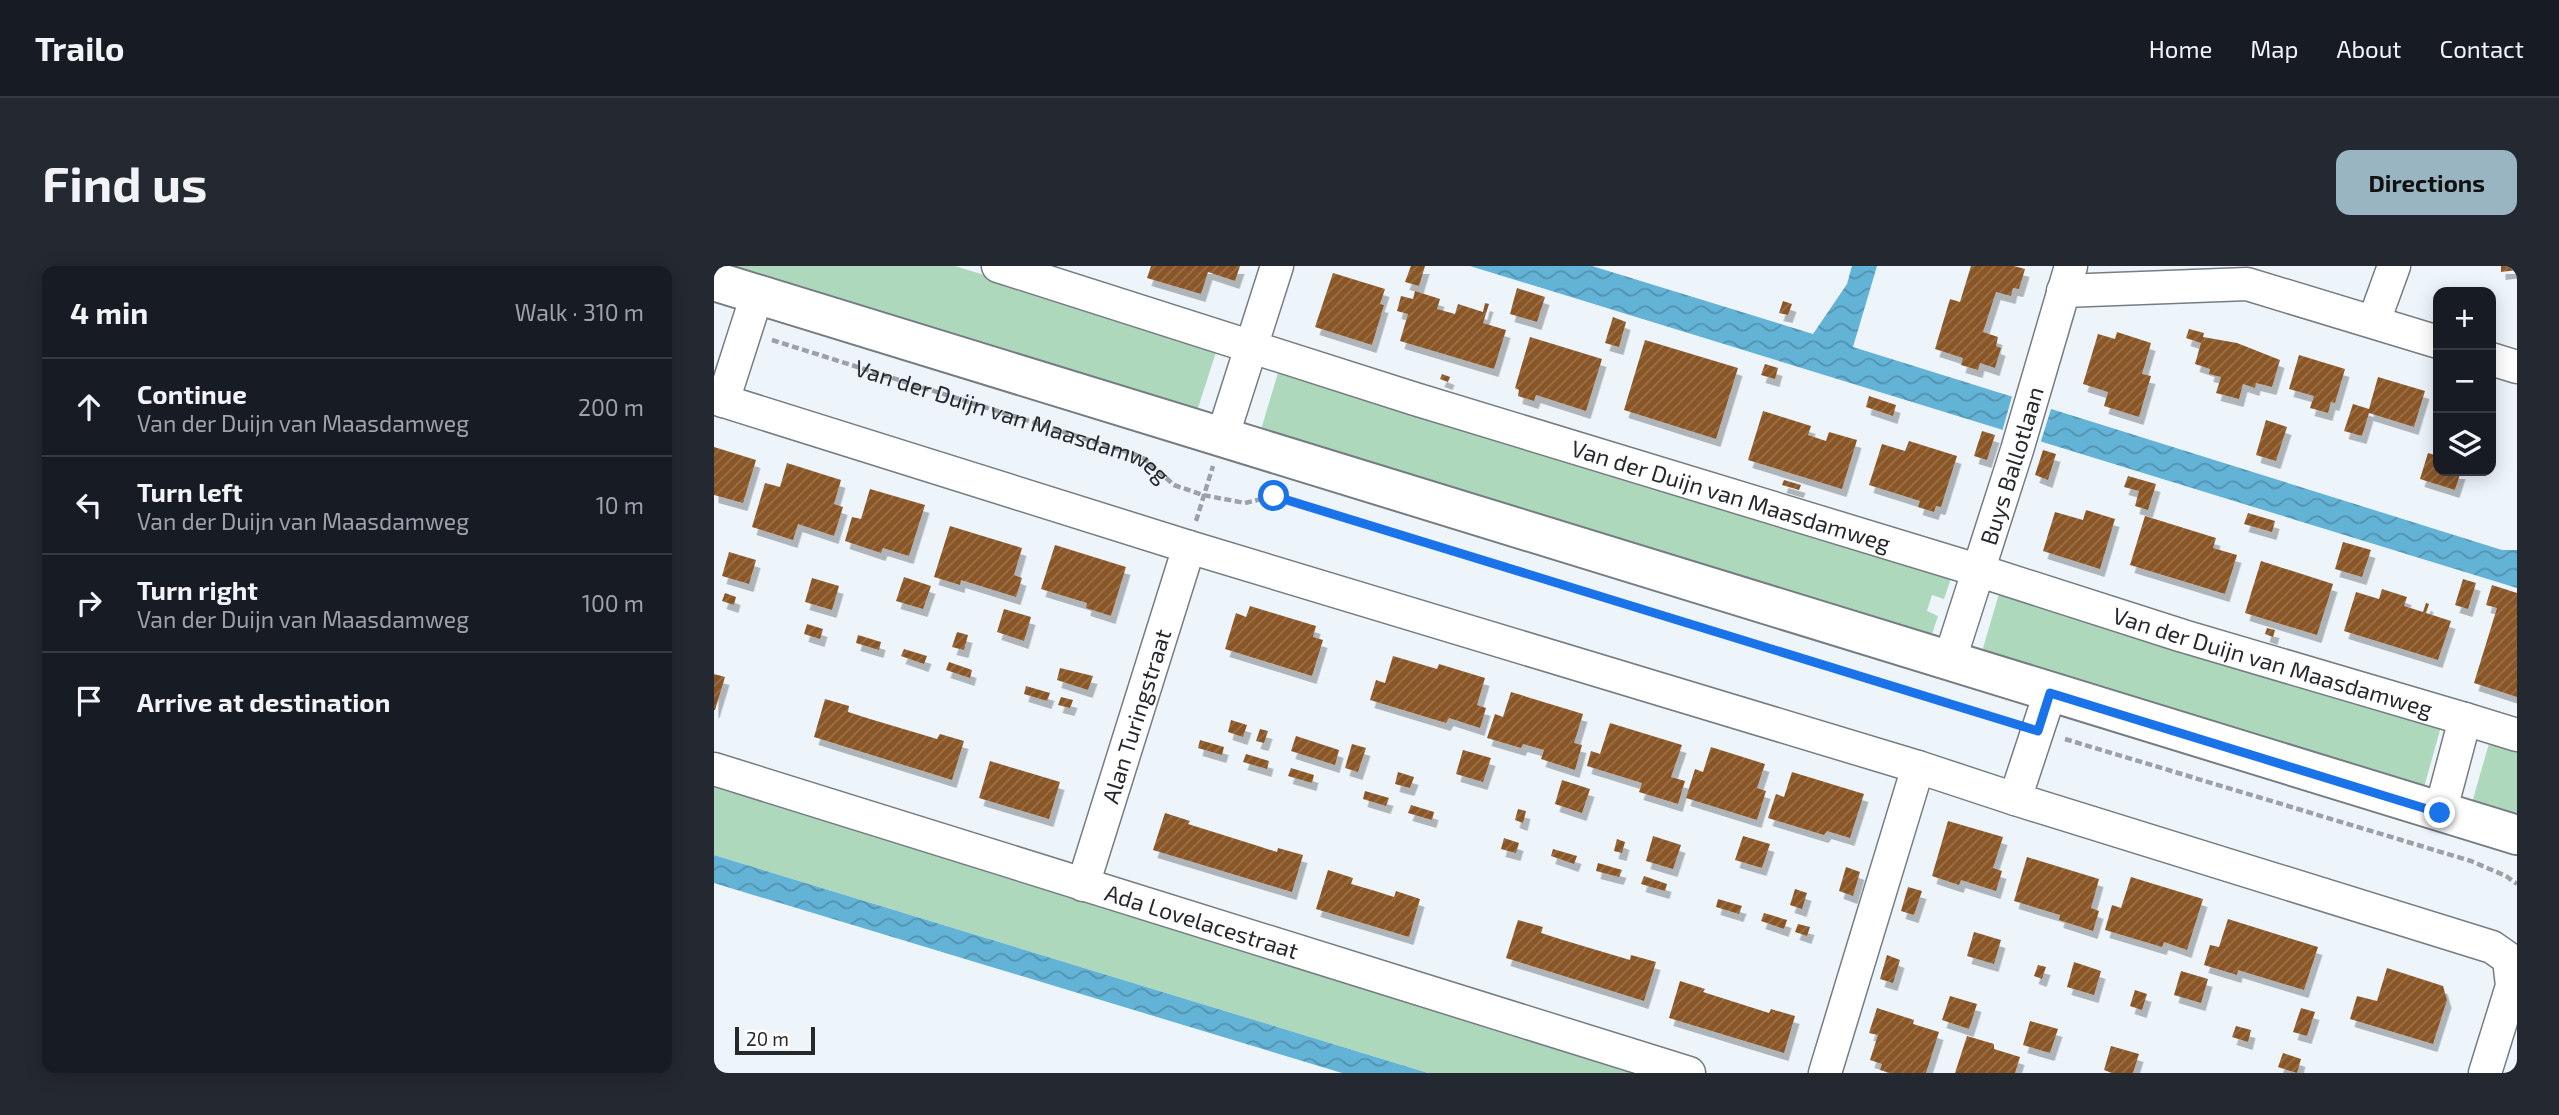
<!DOCTYPE html>
<meta charset="utf-8">
<style>
:root{--surface:#171b24;--page:#242831;--text:#f1f3f6;--muted:#9ea1a6;--line:#363941;--accent:#99b5c2}
body{margin:0;font-family:"Exo 2",sans-serif;background:var(--page);color:var(--text)}
.controls{position:absolute;right:21px;top:21px;display:grid;overflow:hidden;border-radius:14px;box-shadow:0 4px 18px #0003}
.controls button{width:63px;height:63px;display:grid;place-items:center;padding:0;border:0;border-bottom:2px solid var(--line);background:var(--surface);color:var(--text);font:35px sans-serif}
.scale{position:absolute;left:21px;bottom:18px;width:80px;box-sizing:border-box;padding-left:7px;border:4px solid #26292b;border-top:0;font-size:19px;line-height:24px;white-space:nowrap;color:#26292b;-webkit-text-stroke:5px #fff;paint-order:stroke}
.stop{position:absolute;width:21px;height:21px;margin:-16px;border:5px solid #1a73e8;border-radius:50%;background:#fff}
.stop.end{background:#1a73e8;border-color:#fff;box-shadow:0 2px 7px #0008}
.list{margin:0;padding:0;list-style:none}
h2{display:flex;justify-content:space-between;align-items:center;height:91px;margin:0;padding:0 28px;font-size:30px}
h2 small{font-size:23px;font-weight:400;color:var(--muted)}
.list li{display:grid;grid-template-columns:46px 1fr auto;gap:21px;align-items:center;box-sizing:border-box;height:98px;padding:0 28px;border-top:2px solid var(--line)}
.list b{display:block;font-size:26px;white-space:nowrap}
.list p{margin:0;font-size:23px;white-space:nowrap;color:var(--muted)}
.list em{font-size:23px;font-style:normal;color:var(--muted)}
.icon{flex:none;width:38px;height:38px;fill:none;stroke:currentColor;stroke-width:2;stroke-linecap:round;stroke-linejoin:round}
.map{position:relative;flex:none;width:1803px;height:807px;overflow:hidden;border-radius:14px}
header{display:flex;align-items:center;gap:42px;box-sizing:border-box;height:98px;padding:0 35px;background:var(--surface);border-bottom:2px solid var(--line)}
header strong{font-size:33px}
nav{display:flex;gap:38px;margin-inline-start:auto;font-size:24px}
.intro{display:flex;align-items:center;justify-content:space-between;box-sizing:border-box;height:168px;padding:0 42px}
h1{margin:0;font-size:49px}
.button{padding:18px 32px;border-radius:14px;background:var(--accent);color:#111;font-size:24px;font-weight:700}
main{display:flex;gap:42px;padding:0 42px}
aside{flex:1;background:var(--surface);border-radius:14px;box-shadow:0 4px 18px #0003}
.map>svg:first-child{display:block}
.green{fill:#aed8bc}
.water{fill:url(#water-waves)}
.pier{fill:#edf5fb}
.building{fill:url(#building-hatch);filter:url(#shadow)}
.lines{fill:none;stroke-linecap:round;stroke-linejoin:round}
.minor-casing{stroke:#767d82;stroke-width:35}
.tertiary-casing{stroke:#767d82;stroke-width:42}
.path{stroke:#9ca1a6;stroke-width:4.5;stroke-dasharray:7 3.5;stroke-linecap:butt}
.minor{stroke:#fff;stroke-width:32}
.tertiary{stroke:#fff;stroke-width:38}
.route{stroke:#1a73e8;stroke-width:9}
.labels{text-anchor:middle;dominant-baseline:central;stroke-width:7;stroke-linejoin:round;paint-order:stroke}
.street-label{font-size:23px;fill:#26292b;stroke:#fff}
</style>
<header>
<strong>Trailo</strong>
<nav><a>Home</a><a>Map</a><a>About</a><a>Contact</a></nav>
</header>
<div class="intro"><h1>Find us</h1><a class="button">Directions</a></div>
<main>
<aside>
<h2>4 min<small>Walk · 310 m</small></h2>
<ul class="list">
<li><svg class="icon" aria-label="ahead" viewBox="0 0 24 24"><path d="M12 20V5M6 11l6-6 6 6"/></svg><div><b>Continue</b><p>Van der Duijn van Maasdamweg</p></div><em>200 m</em></li>
<li><svg class="icon" aria-label="left" viewBox="0 0 24 24"><path d="M17 20v-9H6M10 6l-5 5 5 5"/></svg><div><b>Turn left</b><p>Van der Duijn van Maasdamweg</p></div><em>10 m</em></li>
<li><svg class="icon" aria-label="right" viewBox="0 0 24 24"><path d="M7 20v-9h11M14 6l5 5-5 5"/></svg><div><b>Turn right</b><p>Van der Duijn van Maasdamweg</p></div><em>100 m</em></li>
<li><svg class="icon" aria-label="arrive" viewBox="0 0 24 24"><path d="M6 21V4h12l-3 4 3 4H6"/></svg><div><b>Arrive at destination</b></div></li>
</ul>
</aside>
<div class="map">
<svg width="1803" height="807" viewBox="0 0 1803 807">
<defs>
<pattern id="water-waves" width="16" height="10" patternUnits="userSpaceOnUse" patternTransform="scale(1.75)"><rect width="16" height="10" fill="#63b3d7"/><path d="M0 5q4-4 8 0t8 0" fill="none" stroke="#5192af"/></pattern>
<pattern id="building-hatch" width="6" height="6" patternUnits="userSpaceOnUse" patternTransform="scale(1.75)"><rect width="6" height="6" fill="#8b5727"/><path d="M-1 1l2-2M0 6l6-6M5 7l2-2" fill="none" stroke="#98714d"/></pattern>
<filter id="shadow"><feDropShadow dx="4.5" dy="8" stdDeviation="0" flood-color="#0004"/></filter>
</defs>
<rect width="100%" height="100%" fill="#edf5fb"/>
<g class="green">
<polygon points="0,0 241,0 504,80 482,148"/>
<polygon points="566,100 1239,306 1230,333 1218,329 1213,345 1224,350 1216,374 546,167"/>
<polygon points="1287,321 1728,457 1709,525 1267,389"/>
<polygon points="1776,474 1803,482 1803,555 1757,540"/>
<polygon points="0,518 936,807 714,807 0,589"/>
</g>
<g class="water">
<polygon points="756,0 878,0 1099,68 1133,18 1138,0 1163,0 1139,81 1788,284 1803,284 1803,322"/>
<polygon points="0,589 714,807 628,807 0,617"/>
</g>
<polygon class="pier" points="1299,127 1338,140 1326,178 1288,166"/>
<g class="building">
<polygon points="437,0 526,0 521,15 494,6 487,28 433,12"/>
<polygon points="697,0 711,0 705,20 691,16"/>
<polygon points="1257,0 1300,0 1311,3 1305,23 1299,22 1297,30 1282,26 1269,66 1284,71 1282,80 1287,82 1281,102 1266,97 1264,104 1247,99 1249,92 1221,83 1236,33 1246,36"/>
<polygon points="1787,0 1803,0 1803,4 1787,6"/>
<polygon points="619,7 671,23 666,38 670,39 658,79 601,61"/>
<polygon points="803,22 831,31 823,56 796,48"/>
<polygon points="701,25 726,33 723,43 741,48 744,38 769,46 771,37 775,38 769,57 792,64 780,103 686,75 694,48 683,45 687,30 699,33"/>
<polygon points="1069,35 1078,38 1074,49 1065,47"/>
<polygon points="899,51 912,56 905,81 891,77"/>
<polygon points="1475,63 1490,67 1489,71 1523,77 1566,94 1558,121 1542,117 1541,122 1529,118 1525,133 1502,127 1507,111 1495,108 1496,103 1481,98 1487,77 1472,72"/>
<polygon points="1403,66 1437,77 1428,108 1437,110 1425,151 1390,140 1394,126 1369,118 1384,68 1401,73"/>
<polygon points="816,71 888,93 872,145 822,129 820,135 804,130 805,124 801,122"/>
<polygon points="931,74 1024,102 1002,173 910,144"/>
<polygon points="1585,89 1631,103 1621,137 1617,136 1614,147 1596,142 1600,130 1575,123"/>
<polygon points="1051,98 1064,102 1061,113 1047,109"/>
<polygon points="728,108 736,111 734,116 726,113"/>
<polygon points="1664,111 1711,125 1700,161 1655,147 1648,170 1630,165 1639,138 1655,143"/>
<polygon points="1155,130 1182,139 1179,150 1152,141"/>
<polygon points="1049,145 1097,160 1094,169 1112,175 1115,166 1143,174 1128,223 1034,194"/>
<polygon points="1552,154 1573,161 1562,195 1542,189"/>
<polygon points="1268,165 1281,169 1273,194 1260,190"/>
<polygon points="1195,175 1243,190 1227,241 1222,240 1220,246 1204,241 1206,235 1155,219 1168,178 1191,185"/>
<polygon points="0,181 42,194 29,237 0,229"/>
<polygon points="1329,184 1342,188 1334,214 1321,209"/>
<polygon points="1714,187 1724,190 1724,205 1747,205 1741,224 1706,213"/>
<polygon points="73,197 127,214 120,238 129,241 120,270 84,258 79,274 38,261 51,217 66,221"/>
<polygon points="1414,210 1442,218 1434,244 1421,240 1425,225 1410,221"/>
<polygon points="1070,214 1087,219 1085,224 1068,219"/>
<polygon points="156,223 211,239 195,290 169,282 167,287 131,275 138,251 147,253"/>
<polygon points="1372,244 1401,253 1386,303 1329,285 1341,246 1369,254"/>
<polygon points="1534,247 1561,255 1558,266 1530,258"/>
<polygon points="1431,250 1502,272 1499,282 1523,289 1511,328 1416,299"/>
<polygon points="236,260 308,282 300,309 308,312 302,331 247,314 246,319 220,311"/>
<polygon points="1629,276 1657,284 1648,311 1621,303"/>
<polygon points="341,279 412,301 397,350 372,342 373,337 327,323"/>
<polygon points="15,286 42,294 35,318 8,310"/>
<polygon points="1547,295 1619,318 1603,369 1531,347"/>
<polygon points="190,311 217,320 209,343 182,335"/>
<polygon points="98,312 125,320 118,344 91,336"/>
<polygon points="1749,313 1762,317 1754,343 1741,339"/>
<polygon points="1778,319 1803,327 1803,431 1760,417 1783,342 1772,339"/>
<polygon points="1668,323 1693,331 1690,340 1709,346 1712,337 1715,338 1712,347 1737,355 1724,394 1630,365 1642,326 1665,333"/>
<polygon points="11,327 22,331 20,339 8,335"/>
<polygon points="536,340 602,360 599,371 609,374 598,410 511,383 522,347 532,351"/>
<polygon points="290,343 317,351 310,375 283,366"/>
<polygon points="93,358 109,363 106,373 90,368"/>
<polygon points="1553,362 1561,364 1559,371 1551,368"/>
<polygon points="243,366 254,369 250,384 238,381"/>
<polygon points="144,369 167,376 165,384 142,377"/>
<polygon points="190,383 213,390 210,398 187,390"/>
<polygon points="679,390 723,403 725,398 771,412 763,439 772,442 766,462 735,452 732,457 656,434 662,414 671,417"/>
<polygon points="235,396 258,404 256,412 232,404"/>
<polygon points="346,402 379,410 374,424 343,414"/>
<polygon points="0,408 11,411 1,444 0,444"/>
<polygon points="312,420 336,427 333,435 310,428"/>
<polygon points="797,426 869,448 860,477 868,479 861,504 827,493 830,484 809,478 807,482 773,472 781,448 789,451"/>
<polygon points="347,431 359,434 356,442 344,439"/>
<polygon points="111,433 135,440 134,446 156,453 223,473 226,468 250,475 238,514 100,471"/>
<polygon points="517,454 533,459 529,471 514,466"/>
<polygon points="896,457 968,479 957,511 971,515 964,538 925,526 928,517 873,500 877,485 886,488"/>
<polygon points="546,463 554,465 550,477 542,475"/>
<polygon points="582,470 625,484 621,499 577,485"/>
<polygon points="486,474 510,481 508,489 484,482"/>
<polygon points="638,478 652,482 644,506 631,502"/>
<polygon points="997,481 1051,498 1043,522 1052,525 1043,554 972,532 981,503 989,506"/>
<polygon points="749,484 777,492 769,516 742,508"/>
<polygon points="532,488 555,495 553,503 529,496"/>
<polygon points="276,495 346,516 335,553 265,532"/>
<polygon points="577,502 600,509 598,517 574,510"/>
<polygon points="684,506 700,511 696,522 681,518"/>
<polygon points="1078,506 1150,528 1136,572 1113,565 1110,569 1054,552 1062,528 1070,531"/>
<polygon points="848,514 876,523 868,547 841,538"/>
<polygon points="651,525 675,532 672,540 649,533"/>
<polygon points="697,539 720,546 718,554 694,547"/>
<polygon points="804,543 812,545 809,557 801,554"/>
<polygon points="451,547 476,555 474,558 541,579 563,586 564,582 589,589 578,626 439,584"/>
<polygon points="1234,555 1289,571 1279,602 1288,605 1282,625 1247,614 1245,619 1218,610"/>
<polygon points="939,570 967,579 959,603 932,595"/>
<polygon points="1029,570 1056,578 1048,602 1021,594"/>
<polygon points="790,572 805,577 802,587 787,583"/>
<polygon points="903,573 911,576 908,587 900,585"/>
<polygon points="839,583 863,590 860,598 837,590"/>
<polygon points="1313,591 1385,613 1377,642 1385,645 1379,665 1345,654 1346,649 1300,635"/>
<polygon points="884,597 908,604 905,611 882,605"/>
<polygon points="1132,601 1146,606 1139,630 1125,625"/>
<polygon points="614,604 639,612 637,618 658,624 680,631 682,625 706,633 695,671 602,643"/>
<polygon points="930,610 953,618 951,625 927,618"/>
<polygon points="1417,611 1489,633 1473,684 1450,676 1448,681 1391,664 1398,639 1407,642"/>
<polygon points="1194,621 1208,625 1200,649 1187,645"/>
<polygon points="1081,623 1093,627 1088,643 1076,639"/>
<polygon points="1004,633 1028,640 1025,648 1002,641"/>
<polygon points="1050,647 1073,654 1070,663 1047,655"/>
<polygon points="1514,653 1604,681 1590,724 1524,704 1523,709 1490,699 1496,679 1505,681"/>
<polygon points="804,654 829,661 827,667 849,674 916,694 917,689 942,696 930,735 792,692"/>
<polygon points="1084,658 1096,661 1093,670 1081,666"/>
<polygon points="1260,666 1287,674 1280,698 1253,690"/>
<polygon points="1173,689 1186,694 1179,717 1166,713"/>
<polygon points="1360,696 1387,705 1380,729 1353,721"/>
<polygon points="1324,699 1332,701 1328,713 1320,710"/>
<polygon points="1673,702 1729,720 1733,734 1719,778 1636,753 1643,730 1663,735"/>
<polygon points="1467,705 1494,713 1487,737 1460,729"/>
<polygon points="966,715 991,723 989,726 1055,747 1057,743 1081,750 1070,787 955,752"/>
<polygon points="1421,724 1433,728 1428,744 1416,740"/>
<polygon points="1236,730 1263,738 1255,763 1228,754"/>
<polygon points="1163,742 1200,754 1199,758 1225,766 1212,807 1176,807 1166,804 1168,798 1156,794 1164,769 1155,767"/>
<polygon points="1587,742 1601,746 1593,770 1579,766"/>
<polygon points="1316,755 1344,763 1336,787 1309,779"/>
<polygon points="1522,760 1537,764 1534,776 1518,771"/>
<polygon points="1253,770 1280,778 1280,783 1306,791 1301,807 1241,807"/>
<polygon points="1397,780 1425,788 1419,807 1398,807 1390,804"/>
<polygon points="1569,787 1587,793 1583,807 1564,801"/>
</g>
<g class="lines">
<g class="minor-casing">
<g id="minor">
<path id="s2" d="M284,0l417,133 562,171 206,66 282,83"/>
<polyline points="1349,25 1533,18 1724,76"/>
<polyline points="1660,55 1680,0"/>
<polyline points="1777,93 1803,101"/>
<polyline points="0,132 475,281 1204,501 1301,533 1778,681 1795,693 1798,720 1771,807"/>
<polyline points="9,135 43,29"/>
<polyline points="508,172 563,0"/>
<path id="s3" d="M1235,396l68,-212 54,-184"/>
<path id="s4" d="M0,503l975,304"/>
<polyline points="1301,533 1336,427"/>
<polyline points="1726,547 1751,453 1803,469"/>
<path id="s5" d="M369,619l106,-338"/>
<polyline points="1111,807 1204,501"/>
</g>
</g>
<g class="tertiary-casing">
<polyline id="tertiary" points="0,15 1803,569"/>
</g>
<g class="path">
<path id="s1" d="M58,74l362,114 11,5 29,26 29,10 42,8 29,-7 736,227"/>
<polyline points="482,255 499,200"/>
<polyline points="1351,473 1757,595 1792,610 1803,618"/>
</g>
<use href="#minor" class="minor"/>
<use href="#tertiary" class="tertiary"/>
</g>
<g class="lines">
<polyline class="route" points="560,230 1324,465 1336,427 1726,547"/>
</g>
<g class="labels">
<g class="street-label">
<text stroke="none"><textPath href="#s1" startOffset="254">Van der Duijn van Maasdamweg</textPath></text>
<text stroke="none"><textPath href="#s3" startOffset="206">Buys Ballotlaan</textPath></text>
<text stroke="none"><textPath href="#s2" startOffset="768">Van der Duijn van Maasdamweg</textPath></text>
<text stroke="none"><textPath href="#s2" startOffset="1335">Van der Duijn van Maasdamweg</textPath></text>
<text stroke="none"><textPath href="#s5" startOffset="177">Alan Turingstraat</textPath></text>
<text stroke="none"><textPath href="#s4" startOffset="511">Ada Lovelacestraat</textPath></text>
</g>
</g>
</svg>
<div class="controls">
<button>+</button>
<button>−</button>
<button><svg class="icon" aria-label="layers" viewBox="0 0 24 24"><path d="M12 4l9 5-9 5-9-5zM3 14l9 5 9-5"/></svg></button>
</div>
<div class="scale">20 m</div>
<div class="stop" style="left:560px;top:230px"></div>
<div class="stop end" style="left:1726px;top:547px"></div>
</div>
</main>
